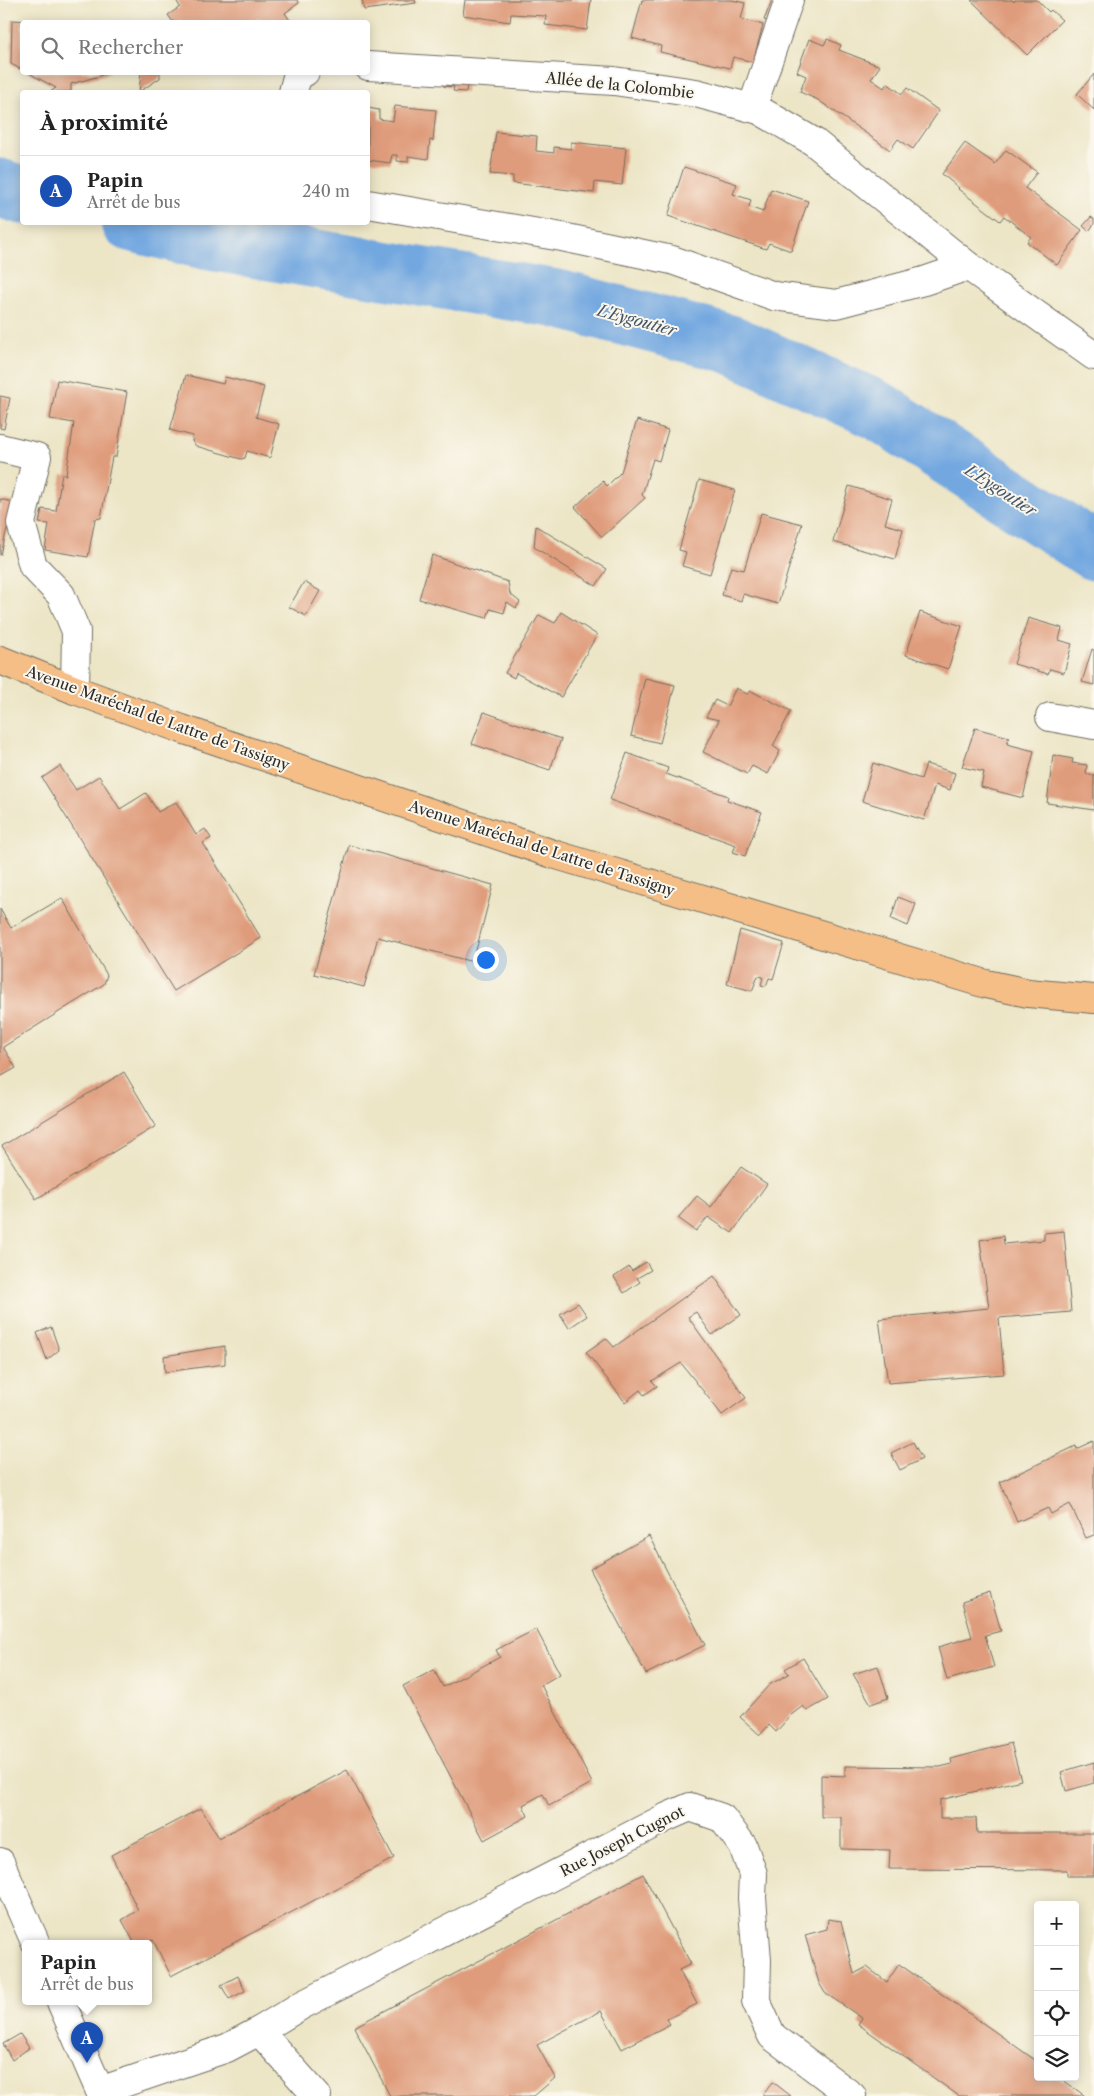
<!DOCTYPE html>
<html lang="fr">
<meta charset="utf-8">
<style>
:root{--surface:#fff;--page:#f6f6f6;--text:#222;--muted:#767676;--line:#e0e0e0;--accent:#1f6fb2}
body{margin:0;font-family:"Libre Caslon Text",serif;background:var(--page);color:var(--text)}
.controls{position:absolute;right:15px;bottom:15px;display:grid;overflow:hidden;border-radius:5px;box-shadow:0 2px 12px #0003}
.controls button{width:45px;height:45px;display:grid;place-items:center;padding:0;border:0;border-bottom:1px solid var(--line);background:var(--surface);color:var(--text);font:25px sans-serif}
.you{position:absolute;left:485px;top:959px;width:18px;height:18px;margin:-12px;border:4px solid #fff;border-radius:50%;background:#1a73e8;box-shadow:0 0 0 8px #1a73e833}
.badge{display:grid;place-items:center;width:32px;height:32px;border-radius:50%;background:var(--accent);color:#fff;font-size:16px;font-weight:700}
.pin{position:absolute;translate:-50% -41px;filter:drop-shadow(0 1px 2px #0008)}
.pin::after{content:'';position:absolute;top:26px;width:18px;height:15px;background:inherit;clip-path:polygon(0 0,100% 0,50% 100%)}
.popup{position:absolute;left:22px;top:1940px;width:130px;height:65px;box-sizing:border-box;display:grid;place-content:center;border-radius:5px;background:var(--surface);filter:drop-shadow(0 1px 4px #0005);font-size:16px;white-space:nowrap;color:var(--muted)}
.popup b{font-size:19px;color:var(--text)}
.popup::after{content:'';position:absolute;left:50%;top:100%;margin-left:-10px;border:10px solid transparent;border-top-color:var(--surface)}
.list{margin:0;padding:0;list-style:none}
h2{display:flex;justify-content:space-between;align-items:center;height:65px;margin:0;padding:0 20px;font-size:21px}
h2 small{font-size:16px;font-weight:400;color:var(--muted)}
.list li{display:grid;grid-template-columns:32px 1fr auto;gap:15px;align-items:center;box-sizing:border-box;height:70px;padding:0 20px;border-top:1px solid var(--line)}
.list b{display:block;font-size:19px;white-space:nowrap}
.list p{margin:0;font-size:16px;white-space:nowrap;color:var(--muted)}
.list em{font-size:16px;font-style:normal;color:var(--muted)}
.icon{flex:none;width:28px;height:28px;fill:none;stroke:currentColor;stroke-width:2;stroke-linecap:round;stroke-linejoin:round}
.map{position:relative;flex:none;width:1094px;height:2096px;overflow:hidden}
.search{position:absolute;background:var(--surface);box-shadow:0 2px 12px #0003;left:20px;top:20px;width:350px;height:55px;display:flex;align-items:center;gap:12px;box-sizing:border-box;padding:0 18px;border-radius:5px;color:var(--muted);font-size:19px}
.panel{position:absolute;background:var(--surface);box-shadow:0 2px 12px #0003;left:20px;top:90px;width:350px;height:135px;border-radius:5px}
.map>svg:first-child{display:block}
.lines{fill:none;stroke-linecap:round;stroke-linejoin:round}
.river{stroke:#72a7e0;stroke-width:59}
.building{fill:#df9c7c}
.minor-casing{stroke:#6f6c61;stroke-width:30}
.major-casing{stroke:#6f6c61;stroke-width:30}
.minor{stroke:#fff;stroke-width:28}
.major{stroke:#f5be86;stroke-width:28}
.labels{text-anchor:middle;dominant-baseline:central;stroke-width:4;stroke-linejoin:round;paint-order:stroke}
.street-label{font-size:15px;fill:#2b2b2b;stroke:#fbf7ec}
.water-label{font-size:16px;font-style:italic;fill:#44566a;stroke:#fbf7ec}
</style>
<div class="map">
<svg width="1094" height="2096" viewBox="0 0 1094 2096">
<rect width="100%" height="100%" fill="#fbf7ec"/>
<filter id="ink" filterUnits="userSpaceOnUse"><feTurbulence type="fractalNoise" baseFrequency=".02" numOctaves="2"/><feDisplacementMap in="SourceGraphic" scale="10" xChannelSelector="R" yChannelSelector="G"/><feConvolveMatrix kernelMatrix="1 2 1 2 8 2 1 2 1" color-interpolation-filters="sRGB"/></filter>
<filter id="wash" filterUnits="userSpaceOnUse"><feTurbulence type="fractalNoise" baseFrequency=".0096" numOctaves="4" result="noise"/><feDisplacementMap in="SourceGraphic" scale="20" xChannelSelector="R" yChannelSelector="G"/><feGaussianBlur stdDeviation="1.12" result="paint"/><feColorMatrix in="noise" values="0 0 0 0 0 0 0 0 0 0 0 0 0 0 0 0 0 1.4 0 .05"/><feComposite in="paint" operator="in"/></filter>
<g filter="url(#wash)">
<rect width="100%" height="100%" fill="#ece5c6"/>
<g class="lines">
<g class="river">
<polyline points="0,188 22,195"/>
<polyline points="130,222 209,241 558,299 730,344 879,411 1094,551"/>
</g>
</g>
<g id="blocks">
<g class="building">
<polygon points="176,0 297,0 299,3 285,13 291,22 263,22 260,18 253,22 173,22 168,15 180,7"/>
<polygon points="362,0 415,0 416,3 364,10"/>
<polygon points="465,0 591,0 587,30 545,25 546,16 511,14 510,22 463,15"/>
<polygon points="642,0 732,0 745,3 741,19 763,25 753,62 733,57 730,68 660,52 661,46 632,38"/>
<polygon points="772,0 782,0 776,24 764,20"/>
<polygon points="971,0 1012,0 1014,2 1015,0 1037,0 1049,12 1051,10 1062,20 1027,55"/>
<polygon points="12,20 31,21 31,22 22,22 22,70 11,64"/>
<polygon points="809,39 824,45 827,39 841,45 839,50 880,66 871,79 884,88 887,83 902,94 907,88 939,111 913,149 898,139 890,150 818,100 800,92 806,76 797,72"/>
<polygon points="27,72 110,72 110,73 71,84 71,92 50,92 56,88"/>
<polygon points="141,72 160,72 160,78 139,92"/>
<polygon points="1094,74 1094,110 1077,94"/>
<polygon points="444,80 467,82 466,92 453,91 454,87 443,86"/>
<polygon points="395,106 436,110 433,141 430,140 428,159 408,156 408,162 397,161 397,155 392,155 390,163 368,160 368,108 379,110 379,119 393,121"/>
<polygon points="496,132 537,136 536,151 554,153 554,147 571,149 571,142 626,148 622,185 595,182 594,193 513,183 513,176 490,174"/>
<polygon points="965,143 995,164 1006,150 1037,172 1025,188 1082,230 1057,265 1027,242 1031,237 1004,216 1000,221 958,189 959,188 942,174"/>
<polygon points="684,167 737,184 733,194 751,200 749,207 763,212 771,189 808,201 791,251 769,243 766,249 668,216"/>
<polygon points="1091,217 1094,219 1094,224 1089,231 1083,226"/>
<polygon points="186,375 223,384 225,377 264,387 256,417 279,424 270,458 247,451 245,458 241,459 196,446 192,441 193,436 170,430"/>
<polygon points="57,380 127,392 116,457 112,457 101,518 95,519 88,557 45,550 49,524 39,523 42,509 56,511 62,474 66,475 74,423 50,419"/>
<polygon points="0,396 10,398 4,429 0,428"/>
<polygon points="637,420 668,430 659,461 653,459 642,495 645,498 602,537 575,507 603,481 607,486 621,472"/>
<polygon points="699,480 735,490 710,574 682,566 686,552 679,550"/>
<polygon points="849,486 892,499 885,524 903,529 895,559 833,542"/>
<polygon points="0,499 13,502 1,555 0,555"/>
<polygon points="761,513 802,524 778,604 743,594 741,601 722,595 731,567 744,570"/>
<polygon points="536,526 607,569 596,586 534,547"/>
<polygon points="432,555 508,582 510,594 520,602 516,608 507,602 504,613 490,609 487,618 419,599"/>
<polygon points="304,582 320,591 306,616 289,607"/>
<polygon points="561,612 597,635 561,697 516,673 514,678 505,673 539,615 555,623"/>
<polygon points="920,612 962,626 948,669 906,655"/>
<polygon points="1028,618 1062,628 1059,640 1072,644 1064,673 1050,669 1048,674 1014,664"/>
<polygon points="1092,649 1094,650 1094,685 1082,682"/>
<polygon points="645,678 675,685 660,743 631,736"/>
<polygon points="736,688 747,694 751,691 791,711 773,746 780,751 768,774 752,766 747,774 703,752 719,720 706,717 715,700 727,706"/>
<polygon points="484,712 561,739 550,770 472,744"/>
<polygon points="975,728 1009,737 1007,744 1034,751 1023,798 981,787 984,772 962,767"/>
<polygon points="627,753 668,768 666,774 728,796 727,800 762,812 745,856 733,852 736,845 610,800"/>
<polygon points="1053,755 1073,759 1072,763 1087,765 1086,774 1094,776 1094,810 1047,803"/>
<polygon points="873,763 921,779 926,764 955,773 950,790 935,785 924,820 862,801"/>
<polygon points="60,766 76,790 99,776 120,809 146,793 158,812 176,802 196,835 205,829 211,838 203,843 261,938 174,991 42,778"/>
<polygon points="349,845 493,885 473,962 378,937 364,987 314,974"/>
<polygon points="898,897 916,904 908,926 891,919"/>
<polygon points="62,898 107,975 104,984 3,1047 16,1068 0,1077 0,909 11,928"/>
<polygon points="740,930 784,943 773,979 769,978 766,986 761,985 763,977 758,976 752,991 727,984"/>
<polygon points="124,1072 156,1126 36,1199 2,1146"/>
<polygon points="741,1167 767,1184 732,1233 708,1217 696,1231 678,1218 697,1196 711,1207"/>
<polygon points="1064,1231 1071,1312 999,1318 1004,1374 888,1383 879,1319 989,1308 980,1240 1003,1236 1004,1244 1044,1240 1044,1233"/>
<polygon points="646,1262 651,1270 637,1278 640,1282 624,1293 614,1277 629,1267 632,1271"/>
<polygon points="714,1276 741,1315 712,1335 696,1312 688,1317 746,1398 722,1415 681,1363 652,1381 657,1386 644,1395 640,1390 625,1402 586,1352 606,1338 614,1347"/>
<polygon points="578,1303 587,1316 569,1328 560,1314"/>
<polygon points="51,1327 59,1350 47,1360 37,1333"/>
<polygon points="225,1346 225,1364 165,1372 164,1356"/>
<polygon points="1094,1441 1094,1535 1086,1538 1070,1504 1051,1514 1048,1508 1017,1522 1000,1482 1076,1446 1077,1449"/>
<polygon points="913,1442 922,1459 900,1470 891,1453"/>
<polygon points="649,1536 705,1645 646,1674 590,1569"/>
<polygon points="990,1593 1001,1631 985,1635 994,1667 947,1680 938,1647 972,1637 962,1602"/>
<polygon points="536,1629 560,1674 541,1685 592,1783 549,1806 543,1794 523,1805 528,1816 484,1840 403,1686 434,1670 443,1687 500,1657 496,1650"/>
<polygon points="803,1658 828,1699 807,1711 803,1706 791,1715 776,1732 769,1725 760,1735 740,1717 769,1685 789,1674 785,1669"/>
<polygon points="878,1666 888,1698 871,1704 853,1674"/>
<polygon points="1011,1743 1021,1780 940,1800 940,1818 976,1818 977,1833 1094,1833 1094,1876 1067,1876 1067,1870 889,1869 890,1850 841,1849 841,1817 821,1817 821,1775 845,1776 845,1766 940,1767 952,1764 951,1759"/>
<polygon points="1094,1762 1094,1783 1066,1791 1061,1772"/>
<polygon points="347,1770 394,1858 171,1976 153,1940 143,1944 135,1944 122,1920 138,1910 111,1855 201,1808 219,1838"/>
<polygon points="643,1874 691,1964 679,1970 697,2004 667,2019 670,2024 622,2049 601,2011 537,2045 555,2078 534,2096 390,2096 354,2027"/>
<polygon points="828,1919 841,1921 854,1974 867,1967 887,1982 899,1964 1038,2062 1038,2077 1059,2077 1085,2096 959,2096 858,2024 862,2018 825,1993 819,1983 805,1935 827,1929"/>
<polygon points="238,1976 245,1991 229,1999 221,1985"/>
<polygon points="20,2034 29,2048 12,2060 3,2044"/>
<polygon points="773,2082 791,2096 762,2096"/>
</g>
</g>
</g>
<g filter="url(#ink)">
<use href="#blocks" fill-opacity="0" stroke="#6f6c61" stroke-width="1"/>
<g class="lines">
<g class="minor-casing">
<g id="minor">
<polyline points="368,66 614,81 696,93 759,110 814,142 968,266 1094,356"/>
<polyline points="293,92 297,77 305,72"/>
<polyline points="752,108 789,0"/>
<polyline points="368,204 562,237 672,260 774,296 836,304 924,281 968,266"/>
<polyline points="0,448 37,457 21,523 33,566 61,595 76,631 75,690"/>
<polyline points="1050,717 1094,725"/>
<polyline points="0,1862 36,1944"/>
<polyline points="61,2002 102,2096"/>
<polyline points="259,2031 317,2096"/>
<polyline points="100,2091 227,2048 259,2031 302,2005 667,1817 690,1807 722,1818 743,1846 753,1874 752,1898 757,1960 756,2001 772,2036 852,2096"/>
</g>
</g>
<g class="major-casing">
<polyline id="major" points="0,660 75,690 182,729 553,854 986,984 1028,993 1094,999"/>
</g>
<use href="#minor" class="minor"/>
<use href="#major" class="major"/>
</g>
</g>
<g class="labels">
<g class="street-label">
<text transform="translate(620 85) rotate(6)">Allée de la Colombie</text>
<text transform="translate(158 718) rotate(20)">Avenue Maréchal de Lattre de Tassigny</text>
<text transform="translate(542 848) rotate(18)">Avenue Maréchal de Lattre de Tassigny</text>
<text transform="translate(622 1841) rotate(-27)">Rue Joseph Cugnot</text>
</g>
<g class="water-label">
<text transform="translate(637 320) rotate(15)">L'Eygoutier</text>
<text transform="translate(1001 490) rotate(33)">L'Eygoutier</text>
</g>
</g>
</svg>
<div class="controls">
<button>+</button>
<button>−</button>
<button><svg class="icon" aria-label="locate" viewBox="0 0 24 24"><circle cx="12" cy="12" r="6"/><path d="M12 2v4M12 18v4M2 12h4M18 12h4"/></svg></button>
<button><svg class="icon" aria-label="layers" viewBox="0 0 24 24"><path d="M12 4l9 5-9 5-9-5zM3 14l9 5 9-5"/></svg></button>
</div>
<div class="you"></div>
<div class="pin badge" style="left:87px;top:2063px;background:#1a4fb4">A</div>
<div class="popup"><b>Papin</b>Arrêt de bus</div>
<div class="search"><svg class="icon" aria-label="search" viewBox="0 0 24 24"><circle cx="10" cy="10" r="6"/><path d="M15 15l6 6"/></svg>Rechercher</div>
<section class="panel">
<h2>À proximité<small></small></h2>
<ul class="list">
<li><span class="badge" style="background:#1a4fb4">A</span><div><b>Papin</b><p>Arrêt de bus</p></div><em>240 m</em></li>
</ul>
</section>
</div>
